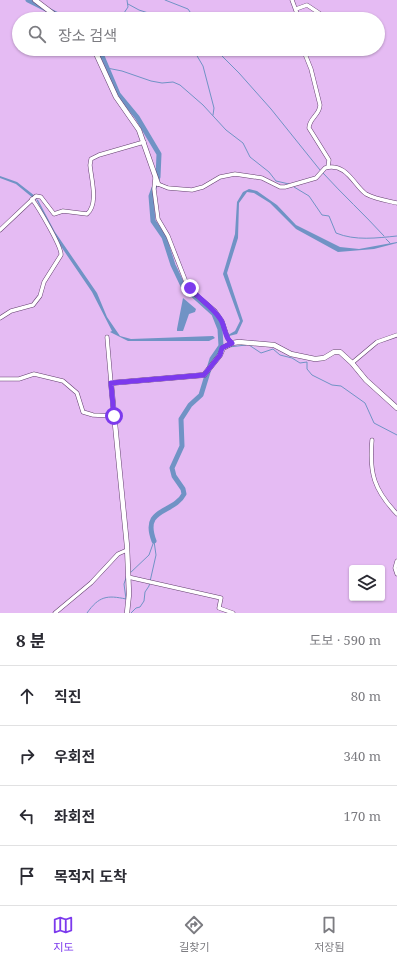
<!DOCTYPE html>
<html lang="ko">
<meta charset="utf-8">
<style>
:root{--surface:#fff;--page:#f7f7f7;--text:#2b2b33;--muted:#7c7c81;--line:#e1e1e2;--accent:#7c3aed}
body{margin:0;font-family:"Noto Serif","Noto Sans KR",serif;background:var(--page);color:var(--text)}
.controls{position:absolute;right:12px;bottom:12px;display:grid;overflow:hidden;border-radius:4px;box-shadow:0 1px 3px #0004}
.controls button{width:36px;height:36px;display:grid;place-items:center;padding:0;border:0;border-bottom:1px solid var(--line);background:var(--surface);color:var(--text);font:20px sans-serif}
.stop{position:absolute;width:12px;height:12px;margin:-9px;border:3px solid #7c3aed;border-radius:50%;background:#fff}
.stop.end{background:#7c3aed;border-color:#fff;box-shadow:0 1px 4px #0008}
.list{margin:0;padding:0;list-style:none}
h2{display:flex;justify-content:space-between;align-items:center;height:52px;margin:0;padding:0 16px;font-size:17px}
h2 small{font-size:13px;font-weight:400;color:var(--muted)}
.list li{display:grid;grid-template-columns:26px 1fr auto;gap:12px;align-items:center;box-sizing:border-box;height:60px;padding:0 16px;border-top:1px solid var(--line)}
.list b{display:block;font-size:15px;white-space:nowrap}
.list em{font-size:13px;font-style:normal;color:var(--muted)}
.icon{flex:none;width:22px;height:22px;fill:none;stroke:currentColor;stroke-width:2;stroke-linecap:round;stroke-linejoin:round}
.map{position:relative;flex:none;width:397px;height:613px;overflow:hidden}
.search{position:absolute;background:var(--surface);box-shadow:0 1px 3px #0004;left:12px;right:12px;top:12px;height:44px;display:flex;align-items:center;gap:10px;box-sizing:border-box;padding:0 14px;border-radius:22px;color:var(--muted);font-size:15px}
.sheet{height:292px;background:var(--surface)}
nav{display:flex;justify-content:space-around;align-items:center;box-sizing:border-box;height:56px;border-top:1px solid var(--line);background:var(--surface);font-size:11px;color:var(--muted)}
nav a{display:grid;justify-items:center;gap:2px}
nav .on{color:var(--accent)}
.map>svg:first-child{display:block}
.water{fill:#7093c5}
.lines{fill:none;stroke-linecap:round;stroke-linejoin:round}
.stream{stroke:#7093c5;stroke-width:1}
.river{stroke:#7093c5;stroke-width:5}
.street-casing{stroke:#633f6e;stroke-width:4.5}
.secondary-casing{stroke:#633f6e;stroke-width:5.5}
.street{stroke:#fff;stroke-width:3.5}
.secondary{stroke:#fff;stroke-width:4.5}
.route{stroke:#7c3aed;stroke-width:5}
</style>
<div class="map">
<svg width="397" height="613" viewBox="0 0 397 613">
<rect width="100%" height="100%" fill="#e5bbf3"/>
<g class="water">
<polygon points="0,176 17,182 35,196 33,198 16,184 0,178"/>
<polygon points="249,189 257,191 277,205 296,225 340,247 359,249 397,242 397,243 374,249 338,252 296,229 270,203 254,193 247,192 239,203 238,238 227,273 243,321 237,334 229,336 228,335 235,331 240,321 223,274 235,234 237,202 243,192"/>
<polygon points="36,199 38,200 55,232 97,293 107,317 120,336 131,339 213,336 215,338 209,341 128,341 110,332 112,331 92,292 60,245"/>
<polygon points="183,298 196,309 195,312 189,314 183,331 177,331 177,329"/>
</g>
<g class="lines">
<g class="stream">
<polyline points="165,0 188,9 195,19"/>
<polyline points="128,4 139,10 167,19"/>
<polyline points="120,19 128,7 127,0"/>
<polyline points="193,49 203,66 214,108 213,115"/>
<polyline points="215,49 239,73 271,109 320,170"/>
<polyline points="107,68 122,71 151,81 162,83 173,82 180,85 203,105 226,130 243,143 250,157 269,172 276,181 289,184"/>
<path d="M323,173c20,22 41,41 61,63"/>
<path d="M294,187l15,9 13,19 7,1 7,17c19,8 41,5 61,3"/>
<polyline points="386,239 390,243"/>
<polyline points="220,342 222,345"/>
<polyline points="249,345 261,353 273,349 280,355 292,358 300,363 307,362 307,369 312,375 332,385 341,386 365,403 374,423 397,435"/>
<polyline points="229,347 246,345"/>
<polyline points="129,574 149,555 154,541"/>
<path d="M87,613c12,-17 20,-18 39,-14l-2,-15 2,-6"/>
<polyline points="131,613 136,608 140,607 144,601 145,592 149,586 156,555 154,541"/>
</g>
<g class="river">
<polyline points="28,0 66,19"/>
<path d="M99,49l19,45 19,23 22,37 -1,23 -7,19 2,25 11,16 9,28 10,21 31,28 6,15 1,17 -9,13 -11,36 -11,10 -9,14 1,27 -10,22 2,8 9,13 1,5c-10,20 -43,13 -30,47"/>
</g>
<g class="street-casing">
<g id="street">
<polyline points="292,0 299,19"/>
<polyline points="296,9 307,5 328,19"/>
<path d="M303,49l8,20 9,36c0,10 -11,13 -11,23l20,32 -1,7"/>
<polyline points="155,178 154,189 158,219 168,236 186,282 195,294 215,311 222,321 228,339 232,343"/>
<path d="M158,184l10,4 24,2 11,-3 17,-10 15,-3 27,4 18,9h5l31,-9 9,-10c22,-6 29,18 41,26 9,5 22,7 31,9"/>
<path d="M0,230l36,-34 5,1 13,17 9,-3 24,3c12,-10 4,-36 3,-49l1,-6 8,-4 45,-13"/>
<path d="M0,318l11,-7 22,-6 7,-9 4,-14 17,-27c1,-8 -23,-48 -29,-56"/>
<polyline points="107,337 111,383"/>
<polyline points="352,363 377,342 397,335"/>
<polyline points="0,379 19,379 34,374 63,381 77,393 83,412 93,415 114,416"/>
<path d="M372,440c-3,33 2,50 25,74"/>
<polyline points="397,561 395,568 397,574"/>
<polyline points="128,577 221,598 219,608 233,613"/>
<polyline points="55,613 91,583 118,554 127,550"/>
</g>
</g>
<g class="secondary-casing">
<g id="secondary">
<polyline points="35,0 60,19"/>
<polyline points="94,49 116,97 139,130 158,184"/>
<polyline points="127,613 129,594 127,546 111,383 204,375 220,355 223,348 232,343 239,342 274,345 291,354 315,359 324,358 334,352 340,352 352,363 366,380 397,408"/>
</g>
</g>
<use href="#street" class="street"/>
<use href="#secondary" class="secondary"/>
</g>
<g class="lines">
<path class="route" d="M114,416l-3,-33 93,-8 16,-20 2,-7 10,-5c-7,-4 -7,-16 -11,-23 -8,-13 -21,-20 -31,-32"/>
</g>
</svg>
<div class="controls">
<button><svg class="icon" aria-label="layers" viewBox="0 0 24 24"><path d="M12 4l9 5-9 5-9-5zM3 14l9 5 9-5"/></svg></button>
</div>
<div class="stop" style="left:114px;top:416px"></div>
<div class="stop end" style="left:190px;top:288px"></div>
<div class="search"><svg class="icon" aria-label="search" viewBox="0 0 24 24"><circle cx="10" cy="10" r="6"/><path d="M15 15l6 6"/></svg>장소 검색</div>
</div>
<section class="sheet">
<h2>8 분<small>도보 · 590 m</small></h2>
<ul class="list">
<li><svg class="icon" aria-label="ahead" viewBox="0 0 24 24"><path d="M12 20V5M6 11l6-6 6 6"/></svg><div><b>직진</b></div><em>80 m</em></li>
<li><svg class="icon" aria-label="right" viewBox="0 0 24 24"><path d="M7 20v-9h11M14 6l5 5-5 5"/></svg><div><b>우회전</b></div><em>340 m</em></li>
<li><svg class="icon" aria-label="left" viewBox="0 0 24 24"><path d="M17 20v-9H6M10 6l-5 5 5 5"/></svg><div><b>좌회전</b></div><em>170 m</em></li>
<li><svg class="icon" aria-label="arrive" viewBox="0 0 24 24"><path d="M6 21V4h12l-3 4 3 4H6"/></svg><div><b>목적지 도착</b></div></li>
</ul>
</section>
<nav>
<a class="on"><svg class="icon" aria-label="map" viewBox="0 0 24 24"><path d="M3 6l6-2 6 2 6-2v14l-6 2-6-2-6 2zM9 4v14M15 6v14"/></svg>지도</a>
<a><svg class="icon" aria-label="directions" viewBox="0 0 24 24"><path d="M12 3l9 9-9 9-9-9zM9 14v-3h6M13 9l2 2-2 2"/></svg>길찾기</a>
<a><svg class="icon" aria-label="saved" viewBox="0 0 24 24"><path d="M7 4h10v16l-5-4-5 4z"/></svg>저장됨</a>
</nav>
